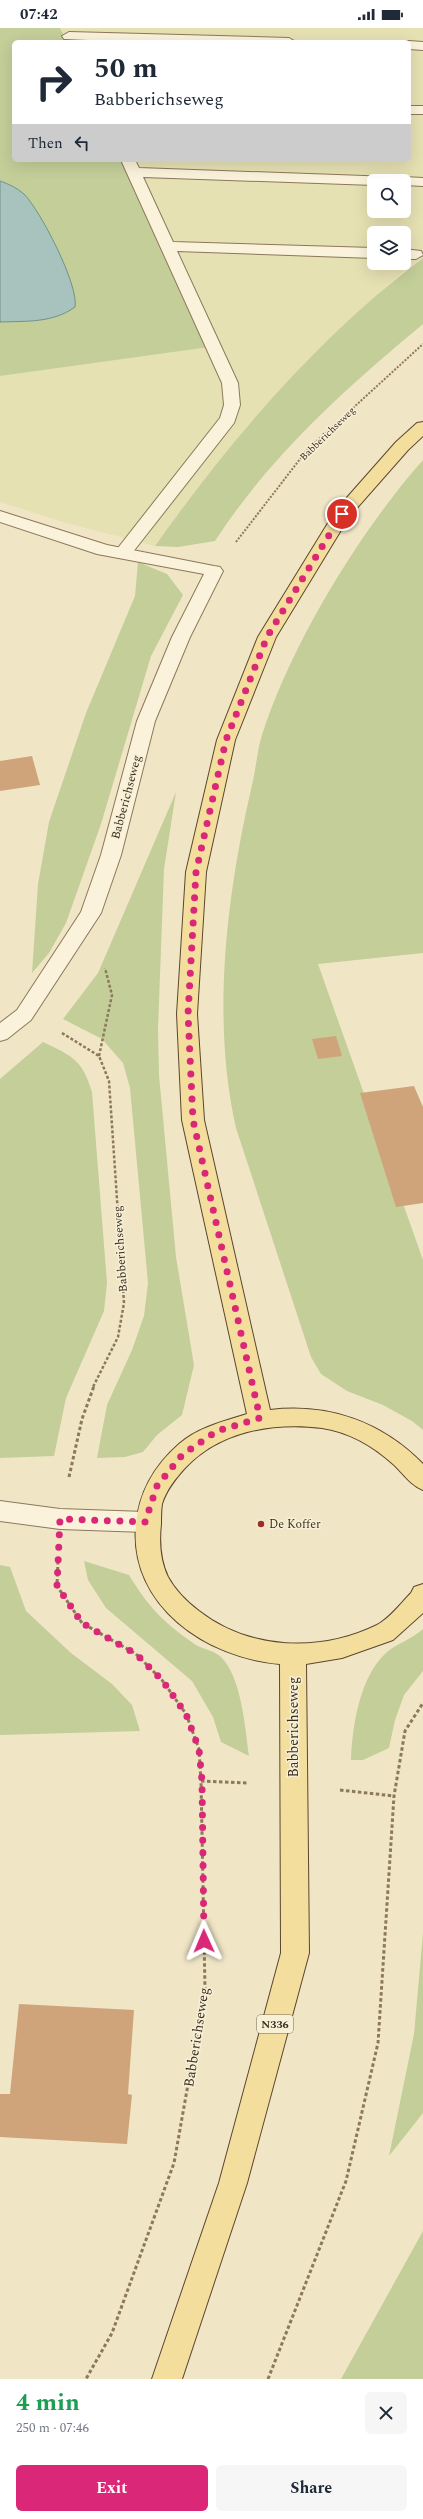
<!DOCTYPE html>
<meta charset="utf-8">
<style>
body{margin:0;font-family:Spectral,serif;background:#f6f6f7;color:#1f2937;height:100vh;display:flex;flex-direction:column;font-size:15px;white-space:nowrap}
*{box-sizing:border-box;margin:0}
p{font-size:13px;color:#747a83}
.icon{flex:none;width:22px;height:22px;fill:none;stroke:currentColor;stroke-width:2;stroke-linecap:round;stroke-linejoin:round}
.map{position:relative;height:2351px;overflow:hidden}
.sheet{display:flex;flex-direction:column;background:#fff;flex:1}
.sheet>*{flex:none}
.hud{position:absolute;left:12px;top:12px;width:399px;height:122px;border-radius:6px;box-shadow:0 4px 16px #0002;background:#fff;color:#1f2937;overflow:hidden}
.fabs{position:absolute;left:367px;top:146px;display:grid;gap:8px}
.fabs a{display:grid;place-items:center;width:44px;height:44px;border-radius:6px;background:#fff;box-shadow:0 4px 16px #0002;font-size:20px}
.pin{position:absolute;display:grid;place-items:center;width:34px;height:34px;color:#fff;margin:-17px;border:2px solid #fff;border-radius:50%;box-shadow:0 1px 4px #0007}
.me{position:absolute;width:44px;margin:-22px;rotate:359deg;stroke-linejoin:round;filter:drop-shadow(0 0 3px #0008)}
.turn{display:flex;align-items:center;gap:14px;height:84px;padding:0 16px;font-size:18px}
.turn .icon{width:52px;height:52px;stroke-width:2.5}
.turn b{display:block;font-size:28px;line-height:34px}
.then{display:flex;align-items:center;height:38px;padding:0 16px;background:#0003;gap:8px;font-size:15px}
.round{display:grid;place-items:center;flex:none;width:42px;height:42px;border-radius:6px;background:#f6f6f7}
.head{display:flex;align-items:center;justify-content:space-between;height:68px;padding:0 16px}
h1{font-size:24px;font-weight:700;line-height:30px;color:#1e9e55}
.action{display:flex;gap:8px;margin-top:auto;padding:8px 16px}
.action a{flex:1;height:46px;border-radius:6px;background:#db2777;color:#fff;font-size:16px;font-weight:700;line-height:46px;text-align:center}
.action a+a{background:#f6f6f7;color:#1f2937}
.status{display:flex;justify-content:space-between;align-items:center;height:28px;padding:0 20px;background:#fff;direction:ltr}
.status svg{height:11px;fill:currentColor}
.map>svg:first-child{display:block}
.farmland{fill:#e6e1b3;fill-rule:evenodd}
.green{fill:#c4ce99}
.water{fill:#a8c3bd;stroke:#6e928c}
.building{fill:#cfa47b}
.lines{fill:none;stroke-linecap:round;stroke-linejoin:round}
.lane-casing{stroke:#8c785b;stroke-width:2}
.street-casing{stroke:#8c785b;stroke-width:2}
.primary-casing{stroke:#5a462f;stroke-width:2}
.path-far2{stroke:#8c785b;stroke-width:2;stroke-dasharray:2 1.5;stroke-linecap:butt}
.path-far1{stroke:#8c785b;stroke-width:2.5;stroke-dasharray:3 2;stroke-linecap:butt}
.path{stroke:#8c785b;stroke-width:3;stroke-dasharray:3.5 2.5;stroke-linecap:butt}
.lane{fill:#faf2da;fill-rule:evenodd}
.street{fill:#faf2da;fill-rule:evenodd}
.primary{fill:#f3de9e;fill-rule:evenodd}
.route{stroke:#db2777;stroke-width:7;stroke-dasharray:0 12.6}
.poi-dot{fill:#9c3029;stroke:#f7efd6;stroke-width:1.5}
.labels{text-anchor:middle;stroke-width:3;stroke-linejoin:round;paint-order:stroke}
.far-street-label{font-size:10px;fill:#3b2f1f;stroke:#f7efd6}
.shield{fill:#f7efd6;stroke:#736956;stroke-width:1}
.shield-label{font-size:11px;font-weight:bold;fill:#3b2f1f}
.street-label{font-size:12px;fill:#3b2f1f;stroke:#f7efd6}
.poi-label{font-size:12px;fill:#3b2f1f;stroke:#f7efd6;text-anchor:start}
.near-street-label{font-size:14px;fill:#3b2f1f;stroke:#f7efd6}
</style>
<div class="status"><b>07:42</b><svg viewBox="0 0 49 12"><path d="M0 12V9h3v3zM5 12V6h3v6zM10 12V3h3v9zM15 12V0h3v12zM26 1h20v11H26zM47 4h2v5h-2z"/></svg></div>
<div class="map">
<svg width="423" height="2351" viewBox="0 0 423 2351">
<rect width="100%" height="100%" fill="#f0e6c6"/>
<path class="farmland" d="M60,0h363v230l-25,18 -87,80 -66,73 -90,117 -89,-23 -66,-21v-126l208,-30 -86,-186h287v-118h-342zM374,153h30v30h-30zM374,205h30v30h-30z"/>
<g class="green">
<path d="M0,0h60l7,14h-53v118h108l87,187 -209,29v-54l32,-1 -20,-135 -12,-5z"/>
<path d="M423,230v66c-77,64 -153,132 -208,217l-37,6 -23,-1c76,-107 163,-209 268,-288z"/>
<path d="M423,432v493l-105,11 105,296v170l-11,-9 -29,-16 -36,-14 -26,-17 -10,-17 -75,-229c-25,-110 -9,-235 16,-343 4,-16 5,-34 10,-50 29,-91 98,-204 161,-275z"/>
<path d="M138,534l29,12 16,21 -32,61 -50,168 -35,99 -17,30 -17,20 6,-89 11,-62 37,-109 49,-117z"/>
<path d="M176,764l-12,77 -6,160 1,46 17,182 18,108 -12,50 -25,20 -14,17 -18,5 -28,1 10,-53 25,-55 12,-34 4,-33 -18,-195 -7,-25 -21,-24 -39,-20 35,-46z"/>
<path d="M43,1014c29,14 39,17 49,50l15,191 -3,28 -38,87 -12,58 -54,2v-379z"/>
<path d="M84,1533l45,14c20,33 36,49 67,70 7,4 19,6 25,12 21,21 24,71 28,99l-28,-14 -8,-25 -21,-36 -86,-73 -18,-28z"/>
<path d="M0,1537l10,2 16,44 45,42 41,31 20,21 8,26 -140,4z"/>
<path d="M423,1601v42l-19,24 -9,25 -6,28 -26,12h-12c1,-33 9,-85 36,-108 11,-9 25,-13 36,-23z"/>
<path d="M423,1905v180l-34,43 25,-122z"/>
<path d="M423,2203v148h-82z"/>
</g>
<path class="water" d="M0,153c9,3 17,7 24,13 16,16 55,91 51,113 -22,16 -48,14 -75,15z"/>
<g class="building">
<path d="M32,728l8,29 -40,6v-30z"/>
<path d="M336,1008l6,20 -24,3 -6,-20z"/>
<path d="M414,1058l9,21v96l-27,4 -36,-114z"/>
<path d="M19,1976l115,6 -6,84 4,1 -5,49 -127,-7v-43h10z"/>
</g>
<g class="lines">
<defs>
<g id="lane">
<path d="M69,4l220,6 7,4h-160l-72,-3 -2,-3z"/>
<path d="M409,13l14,1v8l-14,-1v-7h-5z"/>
<rect x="409" y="78" width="14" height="8"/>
<path d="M121,132h14l4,8 253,9 6,2 6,-2 19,1v8l-19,-1v-4h-30v4l-231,-8 30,65 201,6v10l-197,-7 61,132 2,22 -6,18 -105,134h-12l-3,-4 106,-135 4,-13 -2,-22z"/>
<path d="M404,221l17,2 2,4 -7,4h-12z"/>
</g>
<g id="street">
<path d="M0,483l107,34 107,21 6,1 3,4 -33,66 -35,84 -34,134 -20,58 -70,107 -24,19 -7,2v-18l17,-13 64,-98 20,-57 36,-134 35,-84 32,-63 -107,-20 -97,-32z"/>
<path d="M0,1473l60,8 85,3 9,3 3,7 -3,7 -9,3 -85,-3 -60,-8z"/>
</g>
<path id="primary" d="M423,394v14l-15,14 -59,67 -73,120 -41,103 -29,132 -9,142 7,106 66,290c59,-7 112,12 153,54v26c-13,-5 -20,-17 -30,-26 -20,-18 -44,-32 -71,-36 -49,-6 -102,3 -137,40 -9,10 -19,22 -23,36 -1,6 -1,14 -1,20 -2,18 -1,36 7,53 7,13 19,25 31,34 50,39 121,42 178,14 13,-7 24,-22 34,-32l3,-6 9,-3v29l-30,27 -51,18 -36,6 3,289 -62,230 -65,196h-30l67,-196 62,-230 -1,-289c-73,-6 -151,-58 -144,-139 3,-33 18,-59 43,-81 18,-16 45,-23 68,-30l-65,-294 -5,-106 9,-142 31,-132 41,-103 78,-127 60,-68 21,-19z"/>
</defs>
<use href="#lane" class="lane-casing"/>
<use href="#street" class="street-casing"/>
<use href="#primary" class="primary-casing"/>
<path class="path-far2" d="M236,514l71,-92 116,-106"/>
<g class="path-far1">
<path d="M62,1005l37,23 10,25 15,222 -6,34 -25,50"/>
<path d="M99,1028l13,-61 -7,-27"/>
</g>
<g class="path">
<path d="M69,1449l13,-58 12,-33"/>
<path d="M58,1533l-1,25 25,37 54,31 26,26 24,34 13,35 2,32 4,208 -31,174 -62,170 -26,46"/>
<path d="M201,1753l46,2"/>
<path d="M340,1762l54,6"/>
<path d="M268,2351l78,-198 32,-138 16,-247 11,-65 18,-28"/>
</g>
<use href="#lane" class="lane"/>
<use href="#street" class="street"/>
<use href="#primary" class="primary"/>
</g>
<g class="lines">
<path class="route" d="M204,1913l-2,-160 -3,-32 -13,-35 -24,-34 -26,-26 -54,-31 -25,-37 3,-67 85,3 12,-36 25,-31 35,-24 43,-13 -67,-298 -5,-106 8,-142 30,-132 41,-103 75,-123"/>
</g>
<circle class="poi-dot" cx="261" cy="1496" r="4"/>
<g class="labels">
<g class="far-street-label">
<text transform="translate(327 405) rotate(-44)" y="4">Babberichseweg</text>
</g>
<rect class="shield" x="257" y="1987" width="36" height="18" rx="3"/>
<g class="shield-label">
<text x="275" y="2000">N336</text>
</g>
<g class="street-label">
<text transform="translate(126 769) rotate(-75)" y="4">Babberichseweg</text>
<text transform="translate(120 1221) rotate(-94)" y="4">Babberichseweg</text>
</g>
<g class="poi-label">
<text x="269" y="1500">De Koffer</text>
</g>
<g class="near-street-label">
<text transform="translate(293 1699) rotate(-90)" y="5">Babberichseweg</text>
<text transform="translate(196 2009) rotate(-81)" y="5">Babberichseweg</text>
</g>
</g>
</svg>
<div class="fabs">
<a><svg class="icon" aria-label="search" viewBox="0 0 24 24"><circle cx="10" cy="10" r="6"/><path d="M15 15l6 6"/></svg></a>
<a><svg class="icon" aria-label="layers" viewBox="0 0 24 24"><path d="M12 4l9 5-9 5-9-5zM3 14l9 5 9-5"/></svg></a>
</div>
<div class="pin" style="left:342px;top:486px;background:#d93025"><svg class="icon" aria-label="arrive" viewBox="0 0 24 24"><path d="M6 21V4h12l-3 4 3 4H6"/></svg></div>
<svg class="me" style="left:204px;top:1913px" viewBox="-20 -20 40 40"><path d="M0-17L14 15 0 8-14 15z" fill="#db2777" stroke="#fff" stroke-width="4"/></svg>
<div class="hud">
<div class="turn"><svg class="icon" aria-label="right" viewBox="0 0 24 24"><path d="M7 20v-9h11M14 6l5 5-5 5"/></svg><div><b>50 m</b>Babberichseweg</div></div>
<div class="then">Then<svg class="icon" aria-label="left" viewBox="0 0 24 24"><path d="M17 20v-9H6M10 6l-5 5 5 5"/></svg></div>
</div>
</div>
<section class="sheet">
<div class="head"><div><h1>4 min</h1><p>250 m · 07:46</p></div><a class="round"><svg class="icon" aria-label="close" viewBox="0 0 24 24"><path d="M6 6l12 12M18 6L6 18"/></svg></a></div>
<div class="action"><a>Exit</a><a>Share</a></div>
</section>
